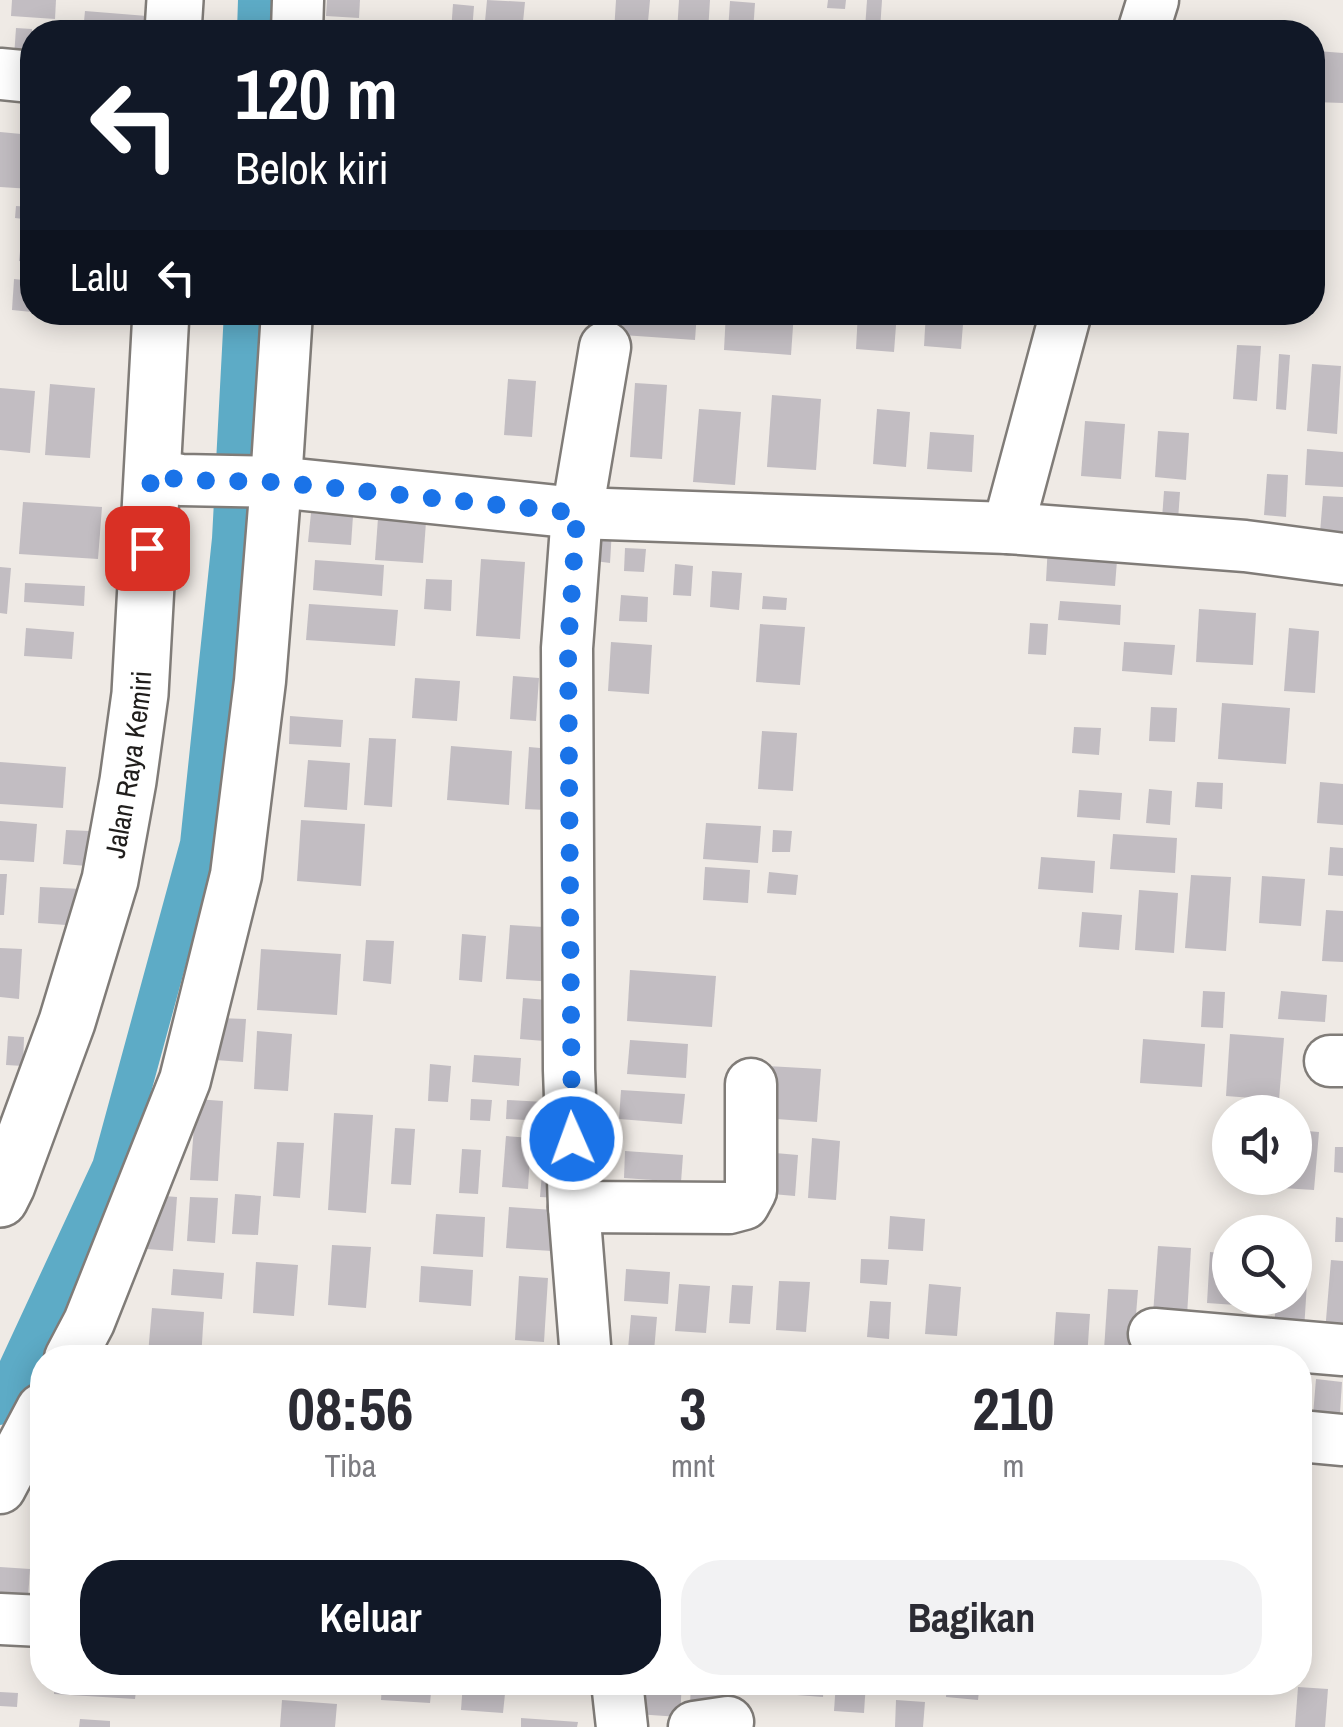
<!DOCTYPE html>
<html lang="id">
<style>
body{margin:0;font-family:"Archivo Narrow",sans-serif;background:#f2f2f3;color:#2b2b33;height:100vh;display:flex;flex-direction:column;font-size:38px;white-space:nowrap}
*{box-sizing:border-box;margin:0}
p{font-size:32px;color:#7c7c81}
.icon{flex:none;width:55px;height:55px;fill:none;stroke:currentColor;stroke-width:2;stroke-linecap:round;stroke-linejoin:round}
.map{position:relative;flex:1;overflow:hidden}
.side{position:absolute;left:30px;top:1345px;width:1282px;height:350px;display:flex;flex-direction:column;background:#fff;border-radius:40px;box-shadow:0 5px 25px #0003}
.side>*{flex:none}
.guide{position:absolute;left:20px;top:20px;width:1305px;height:305px;border-radius:40px;box-shadow:0 5px 25px #0003;background:#111827;color:#fff;overflow:hidden}
.tools{position:absolute;left:1212px;top:1095px;display:grid;gap:20px}
.tools a{display:grid;place-items:center;width:100px;height:100px;border-radius:50%;background:#fff;box-shadow:0 5px 25px #0003;font-size:50px}
.pin{position:absolute;display:grid;place-items:center;width:85px;height:85px;color:#fff;margin:-42px;border-radius:20px;box-shadow:0 5px 15px #0006}
.me{position:absolute;width:110px;margin:-55px;rotate:358deg;stroke-linejoin:round;filter:drop-shadow(0 0 8px #0008)}
.turn{display:flex;align-items:center;gap:35px;height:210px;padding:0 50px;font-size:45px}
.turn .icon{width:130px;height:130px;stroke-width:2.5}
.turn b{display:block;font-size:70px;line-height:85px}
.then{display:flex;align-items:center;height:95px;padding:0 50px;background:#0003;gap:20px;font-size:38px}
.eta{display:flex;justify-content:space-evenly;align-items:center;height:170px;text-align:center}
.eta b{font-size:60px;font-weight:700;line-height:70px}
.action{display:flex;gap:20px;margin-top:auto;padding:20px 50px}
.action a{flex:1;height:115px;border-radius:40px;background:#111827;color:#fff;font-size:40px;font-weight:700;line-height:115px;text-align:center}
.action a+a{background:#f2f2f3;color:#2b2b33}
.map>svg:first-child{display:block}
.lines{fill:none;stroke-linecap:round;stroke-linejoin:round}
.canal{stroke:#5dabc6;stroke-width:38}
.building{fill:#c2bdc2}
.minor-casing{stroke:#807c78;stroke-width:55}
.major-casing{stroke:#807c78;stroke-width:60}
.minor{stroke:#fff;stroke-width:50}
.major{stroke:#fff;stroke-width:55}
.route{stroke:#1a73e8;stroke-width:18;stroke-dasharray:0 32.4}
.labels{text-anchor:middle;stroke-width:8;stroke-linejoin:round;paint-order:stroke}
.street-label{font-size:28px;fill:#201e1c;stroke:#fcf7f2}
</style>
<div class="map">
<svg width="1343" height="1727" viewBox="0 0 1343 1727">
<rect width="100%" height="100%" fill="#efeae5"/>
<g class="lines">
<g class="canal">
<path d="M256,32l1,-32"/>
<path d="M0,1406l111,-239 88,-323 32,-305 12,-227"/>
</g>
</g>
<g class="building">
<path d="M12,0h44l-1,19 -44,-3z"/>
<path d="M327,0h33l-1,18 -33,-2z"/>
<path d="M487,0l38,2 -3,30h-38z"/>
<path d="M616,0h34l-3,32h-33z"/>
<path d="M679,0h31l-2,32h-31z"/>
<path d="M828,0h18l-1,9 -18,-1z"/>
<path d="M867,0h15l-2,30 -15,-1z"/>
<path d="M730,1l25,2 -2,29h-25z"/>
<path d="M453,4l21,2 -2,26h-21z"/>
<path d="M85,11l62,5 -2,16h-62z"/>
<path d="M16,28l16,1v44l-19,-1z"/>
<path d="M1317,51l26,2v50l-30,-1z"/>
<path d="M0,132l32,3v54l-32,-2z"/>
<path d="M16,206l16,1v13l-17,-2z"/>
<path d="M22,232l10,1v29l-13,-1z"/>
<path d="M14,279l18,2v31l-20,-2z"/>
<path d="M609,312h88l-2,28 -87,-6z"/>
<path d="M726,312h68l-3,43 -67,-5z"/>
<path d="M858,312h39l-3,40 -38,-3z"/>
<path d="M926,312h38l-3,37 -37,-3z"/>
<path d="M1237,345l24,1 -4,55 -24,-2z"/>
<path d="M1279,354l11,1 -4,55 -10,-1z"/>
<path d="M1312,364l29,2 -4,68 -30,-3z"/>
<path d="M508,379l28,2 -4,56 -28,-2z"/>
<path d="M635,383l32,2 -5,74 -32,-2z"/>
<path d="M50,384l45,4 -5,70 -45,-3z"/>
<path d="M0,388l35,3 -5,62 -30,-3z"/>
<path d="M772,395l49,4 -5,71 -49,-3z"/>
<path d="M699,409l42,3 -6,73 -42,-3z"/>
<path d="M877,409l33,3 -4,55 -33,-3z"/>
<path d="M1085,421l40,3 -4,55 -40,-3z"/>
<path d="M1158,431l31,2 -3,47 -31,-3z"/>
<path d="M930,432l44,3 -2,37 -45,-3z"/>
<path d="M1307,449l36,3v35l-38,-2z"/>
<path d="M1267,474l21,1 -2,42 -22,-2z"/>
<path d="M1164,491l16,1 -2,28 -16,-1z"/>
<path d="M1323,496l20,1v37l-23,-1z"/>
<path d="M23,502l79,5 -4,52 -79,-5z"/>
<path d="M311,513l42,3 -2,29 -43,-3z"/>
<path d="M378,518l48,4 -3,41 -48,-3z"/>
<path d="M589,528l23,2 -2,33 -23,-3z"/>
<path d="M1048,544l70,4 -3,38 -69,-5z"/>
<path d="M625,548l21,1 -2,23 -20,-1z"/>
<path d="M481,559l44,3 -5,77 -44,-3z"/>
<path d="M315,560l69,5 -2,31 -69,-6z"/>
<path d="M675,564l18,2 -2,30 -18,-1z"/>
<path d="M0,567l11,1 -4,46 -7,-1z"/>
<path d="M712,571l30,2 -3,37 -29,-3z"/>
<path d="M426,579l26,1 -1,31 -27,-2z"/>
<path d="M25,583l60,3 -1,20 -60,-4z"/>
<path d="M621,595l27,2 -1,25 -28,-1z"/>
<path d="M763,596l24,2 -1,12 -24,-1z"/>
<path d="M1060,601l61,4 -1,20 -62,-5z"/>
<path d="M309,604l89,6 -3,36 -89,-6z"/>
<path d="M1199,609l57,4 -3,52 -57,-3z"/>
<path d="M1030,623l18,1 -2,31 -18,-1z"/>
<path d="M760,624l45,3 -5,58 -44,-3z"/>
<path d="M26,628l48,4 -2,27 -48,-3z"/>
<path d="M1289,628l30,3 -4,62 -31,-2z"/>
<path d="M611,642l41,3 -3,49 -41,-3z"/>
<path d="M1124,642l51,3 -3,30 -50,-4z"/>
<path d="M513,676l26,2 -3,43 -26,-2z"/>
<path d="M415,678l45,3 -3,40 -45,-3z"/>
<path d="M1222,703l68,5 -4,56 -68,-5z"/>
<path d="M1151,707l26,1 -2,34 -26,-1z"/>
<path d="M290,716l53,4 -2,27 -52,-3z"/>
<path d="M1074,727l27,1 -2,27 -27,-2z"/>
<path d="M762,731l35,2 -4,58 -35,-2z"/>
<path d="M369,738l27,1 -4,68 -28,-2z"/>
<path d="M451,746l61,5 -3,54 -62,-5z"/>
<path d="M529,747l22,2 -5,61 -21,-1z"/>
<path d="M308,760l42,3 -3,47 -43,-3z"/>
<path d="M0,762l66,5 -3,41 -63,-4z"/>
<path d="M1197,782l26,1 -1,26 -27,-2z"/>
<path d="M1320,782l23,2v41l-26,-2z"/>
<path d="M1149,789l23,2 -2,34 -24,-2z"/>
<path d="M1079,790l43,3 -2,27 -43,-3z"/>
<path d="M301,820l64,4 -4,62 -64,-5z"/>
<path d="M0,821l37,3 -3,38 -34,-2z"/>
<path d="M706,823l55,3 -3,37 -55,-4z"/>
<path d="M66,830l23,1 -2,35 -24,-2z"/>
<path d="M773,830l19,1 -2,21h-18z"/>
<path d="M1113,834l64,4 -2,35 -65,-4z"/>
<path d="M1330,847l13,1v28l-15,-1z"/>
<path d="M1041,857l54,4 -2,32 -55,-4z"/>
<path d="M705,867l45,3 -2,33 -45,-3z"/>
<path d="M769,872l29,3 -2,20 -29,-2z"/>
<path d="M0,874h7l-3,41h-4z"/>
<path d="M1191,875l40,2 -5,74 -41,-3z"/>
<path d="M1262,876l43,3 -4,47 -42,-3z"/>
<path d="M40,887l42,2 -2,37 -42,-3z"/>
<path d="M1139,890l39,3 -4,60 -39,-3z"/>
<path d="M1326,910l17,1v51l-21,-1z"/>
<path d="M1082,912l40,3 -3,35 -40,-3z"/>
<path d="M510,925l50,3 -4,54 -50,-3z"/>
<path d="M462,934l24,2 -4,46 -23,-2z"/>
<path d="M366,940l28,1 -3,43 -28,-3z"/>
<path d="M0,948l22,1 -3,50 -19,-2z"/>
<path d="M261,949l80,5 -4,61 -80,-5z"/>
<path d="M630,970l86,6 -4,51 -85,-6z"/>
<path d="M1203,991l22,1 -2,36 -22,-1z"/>
<path d="M1281,991l46,4 -2,27 -47,-3z"/>
<path d="M523,998l24,2 -3,41 -24,-2z"/>
<path d="M218,1018l28,1 -3,43 -28,-2z"/>
<path d="M257,1031l35,3 -4,57 -34,-2z"/>
<path d="M1230,1034l54,4 -5,62 -53,-4z"/>
<path d="M8,1036l16,1 -1,29 -17,-1z"/>
<path d="M1143,1039l62,5 -3,43 -62,-4z"/>
<path d="M630,1040l58,4 -2,34 -59,-4z"/>
<path d="M474,1055l47,3 -2,28 -47,-4z"/>
<path d="M430,1064l21,2 -3,36 -20,-1z"/>
<path d="M767,1066l54,3 -4,53 -54,-4z"/>
<path d="M621,1090l64,4 -3,30 -63,-5z"/>
<path d="M196,1099l27,2 -5,80 -28,-1z"/>
<path d="M471,1099l21,1 -2,21 -20,-1z"/>
<path d="M507,1100l38,2 -2,19 -37,-2z"/>
<path d="M334,1113l39,2 -7,98 -38,-3z"/>
<path d="M395,1128l20,1 -4,56 -20,-1z"/>
<path d="M1295,1130l24,2 -5,58 -62,-4 1,-8h42z"/>
<path d="M506,1136l25,2 -3,51 -26,-2z"/>
<path d="M540,1136l17,1 -1,20 -17,-1z"/>
<path d="M812,1138l28,3 -4,59 -28,-2z"/>
<path d="M277,1142l27,1 -4,55 -27,-2z"/>
<path d="M1335,1147h8v26l-9,-1z"/>
<path d="M462,1149l19,1 -3,44 -19,-1z"/>
<path d="M625,1151l58,4 -2,27 -57,-4z"/>
<path d="M775,1153l23,2 -3,41 -23,-2z"/>
<path d="M542,1173l19,1 -1,24 -20,-1z"/>
<path d="M235,1194l26,2 -3,39 -26,-1z"/>
<path d="M151,1195l26,2 -4,54 -26,-2z"/>
<path d="M190,1197l28,1 -3,45 -28,-2z"/>
<path d="M509,1207l45,3 -2,41 -46,-3z"/>
<path d="M436,1214l49,3 -2,40 -50,-3z"/>
<path d="M890,1216l35,3 -2,32 -35,-2z"/>
<path d="M1336,1217l7,1v24h-8z"/>
<path d="M332,1245l39,2 -5,61 -38,-3z"/>
<path d="M1158,1246l33,2 -4,68 -34,-2z"/>
<path d="M1210,1252l20,2v44h20v8l-43,-3z"/>
<path d="M861,1259l28,1 -2,25 -27,-2z"/>
<path d="M1331,1260l12,1v72l-18,-1z"/>
<path d="M256,1262l42,3 -4,51 -41,-3z"/>
<path d="M421,1266l52,4 -2,36 -52,-4z"/>
<path d="M173,1269l51,4 -2,26 -51,-4z"/>
<path d="M626,1269l44,3 -2,32 -44,-3z"/>
<path d="M519,1276l29,2 -4,64 -29,-2z"/>
<path d="M779,1281l31,1 -4,50 -30,-2z"/>
<path d="M1295,1282l12,1 -3,47 -30,-1 2,-31h19z"/>
<path d="M679,1284l31,2 -4,47 -31,-2z"/>
<path d="M929,1284l32,3 -4,49 -32,-2z"/>
<path d="M732,1285l21,1 -3,38 -21,-1z"/>
<path d="M1108,1289l30,1 -5,62 -29,-2z"/>
<path d="M870,1301l21,1 -2,37 -22,-2z"/>
<path d="M152,1308l52,4 -3,46 -53,-4z"/>
<path d="M1056,1312l34,2 -3,44h-34z"/>
<path d="M631,1315l26,2 -3,34 -26,-2z"/>
<path d="M1316,1379l26,3 -3,46 -27,-1z"/>
<path d="M37,1474l5,1v36h-7z"/>
<path d="M0,1567l30,2 -3,44 -27,-1z"/>
<path d="M55,1682h82l-2,17 -81,-5z"/>
<path d="M150,1682h38v7l-38,-2z"/>
<path d="M211,1682h44v12l-44,-3z"/>
<path d="M382,1682h50l-2,21 -49,-3z"/>
<path d="M463,1682l43,2 -3,29 -42,-3z"/>
<path d="M559,1682h30l-1,11 -30,-2z"/>
<path d="M638,1682h44l-2,35 -44,-3z"/>
<path d="M691,1682h35l-2,26 -34,-2z"/>
<path d="M798,1682h26l-1,15 -26,-2z"/>
<path d="M836,1682h30l-2,31 -30,-2z"/>
<path d="M947,1682h33l-2,18 -32,-3z"/>
<path d="M1298,1687l30,2 -3,38h-30z"/>
<path d="M0,1692l18,1 -1,14 -17,-1z"/>
<path d="M282,1700l55,4 -2,23h-55z"/>
<path d="M896,1700l29,2 -2,25h-28z"/>
<path d="M521,1718l57,4 -1,5h-56z"/>
<path d="M80,1719l30,2v6h-31z"/>
</g>
<g class="lines">
<defs>
<g id="minor">
<path d="M297,32l1,-32"/>
<path d="M1143,32l10,-32"/>
<path d="M0,74l32,3"/>
<path d="M151,474l30,6 95,2 301,31 431,15 237,18 98,13"/>
<path d="M1008,528l58,-216"/>
<path d="M1330,1061h13"/>
<path d="M574,1207l155,1 15,-4 7,-13v-107"/>
<path d="M1154,1334l189,16"/>
<path d="M70,1358l19,-36 96,-242 51,-205 24,-194 16,-199 11,-170"/>
<path d="M586,1358l-12,-151 -5,-137 -2,-422 10,-135 28,-166"/>
<path d="M1300,1436l43,4"/>
<path d="M0,1488l42,-79"/>
<path d="M0,1619l42,2"/>
<path d="M617,1682l5,45"/>
<path d="M694,1727l34,-5"/>
</g>
<g id="major">
<path d="M173,32l2,-32"/>
<path id="s1" d="M0,1199l7,-14 60,-163 43,-142 18,-99 12,-87 21,-382"/>
</g>
</defs>
<use href="#minor" class="minor-casing"/>
<use href="#major" class="major-casing"/>
<use href="#minor" class="minor"/>
<use href="#major" class="major"/>
</g>
<g class="lines">
<path class="route" d="M147,548l4,-74 30,6 95,2 301,31 -9,135 4,491"/>
</g>
<g class="labels">
<g class="street-label">
<text dy="10" stroke="none"><textPath href="#s1" startOffset="455">Jalan Raya Kemiri</textPath></text>
</g>
</g>
</svg>
<div class="tools">
<a><svg class="icon" aria-label="sound" viewBox="0 0 24 24"><path d="M4 9h4l5-4v14l-5-4H4zM17 9q2 3 0 6"/></svg></a>
<a><svg class="icon" aria-label="search" viewBox="0 0 24 24"><circle cx="10" cy="10" r="6"/><path d="M15 15l6 6"/></svg></a>
</div>
<div class="pin" style="left:147px;top:548px;background:#d93025"><svg class="icon" aria-label="arrive" viewBox="0 0 24 24"><path d="M6 21V4h12l-3 4 3 4H6"/></svg></div>
<svg class="me" style="left:572px;top:1139px" viewBox="-20 -20 40 40"><circle r="17" fill="#1a73e8" stroke="#fff" stroke-width="3"/><path d="M0-11L8 9 0 5-8 9z" fill="#fff"/></svg>
<div class="guide">
<div class="turn"><svg class="icon" aria-label="left" viewBox="0 0 24 24"><path d="M17 20v-9H6M10 6l-5 5 5 5"/></svg><div><b>120 m</b>Belok kiri</div></div>
<div class="then">Lalu<svg class="icon" aria-label="left" viewBox="0 0 24 24"><path d="M17 20v-9H6M10 6l-5 5 5 5"/></svg></div>
</div>
<section class="side">
<div class="eta">
<div><b>08:56</b><p>Tiba</p></div>
<div><b>3</b><p>mnt</p></div>
<div><b>210</b><p>m</p></div>
</div>
<div class="action"><a>Keluar</a><a>Bagikan</a></div>
</section>
</div>
